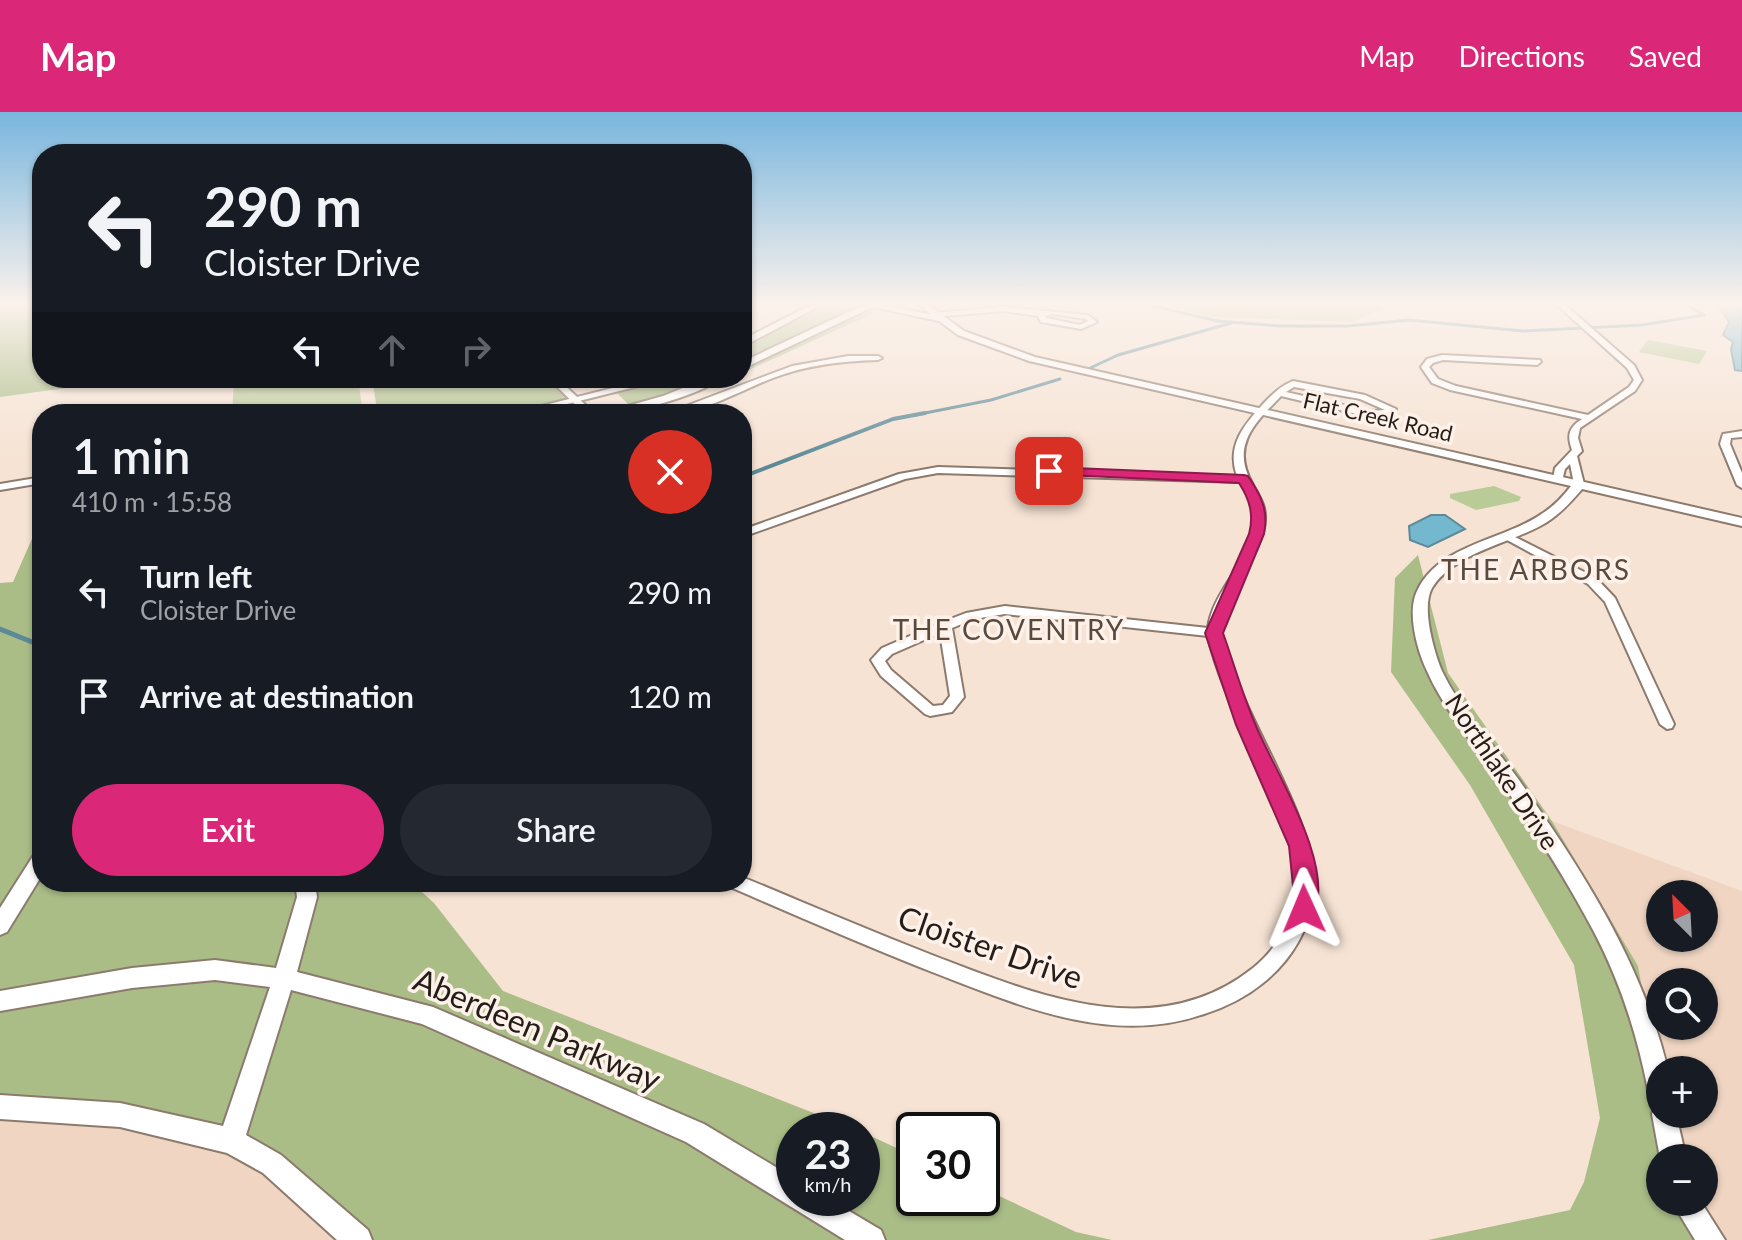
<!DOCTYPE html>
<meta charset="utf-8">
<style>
body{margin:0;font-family:Lato,sans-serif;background:#242831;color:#f1f3f6;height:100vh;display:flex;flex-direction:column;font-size:30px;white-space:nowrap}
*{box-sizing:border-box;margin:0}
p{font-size:26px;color:#9ea1a6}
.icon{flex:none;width:44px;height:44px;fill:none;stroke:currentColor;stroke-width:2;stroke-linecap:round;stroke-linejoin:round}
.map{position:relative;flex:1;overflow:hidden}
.side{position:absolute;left:32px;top:292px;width:720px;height:488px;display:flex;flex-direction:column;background:#171b24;border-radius:32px;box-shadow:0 2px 6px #0004}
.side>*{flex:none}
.guide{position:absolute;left:32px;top:32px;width:720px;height:244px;border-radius:32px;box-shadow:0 2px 6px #0004;background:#171b24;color:#f1f3f6;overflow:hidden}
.needle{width:52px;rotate:336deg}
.controls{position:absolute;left:1646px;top:768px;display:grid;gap:16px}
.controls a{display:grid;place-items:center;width:72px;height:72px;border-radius:50%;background:#171b24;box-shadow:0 2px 6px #0004;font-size:40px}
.speed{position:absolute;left:776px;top:1000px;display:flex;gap:16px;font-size:40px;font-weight:700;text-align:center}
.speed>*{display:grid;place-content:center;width:104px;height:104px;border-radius:50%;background:#171b24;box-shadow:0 2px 6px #0004;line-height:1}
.speed small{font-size:20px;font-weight:400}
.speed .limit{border:4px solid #111;border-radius:12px;background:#fff;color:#111}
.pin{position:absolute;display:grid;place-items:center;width:68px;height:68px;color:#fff;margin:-34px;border-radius:16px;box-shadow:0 4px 12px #0006}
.me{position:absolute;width:88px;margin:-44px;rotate:359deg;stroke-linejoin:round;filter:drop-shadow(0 0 6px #0008)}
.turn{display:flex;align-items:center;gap:28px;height:168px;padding:0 40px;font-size:36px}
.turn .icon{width:104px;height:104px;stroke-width:2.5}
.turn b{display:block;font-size:56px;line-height:68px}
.lanes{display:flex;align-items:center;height:76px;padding:0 40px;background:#0003;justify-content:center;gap:40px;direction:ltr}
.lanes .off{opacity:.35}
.round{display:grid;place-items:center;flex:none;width:84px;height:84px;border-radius:42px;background:#242831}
.overview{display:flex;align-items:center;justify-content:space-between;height:136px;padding:0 40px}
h1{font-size:48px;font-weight:600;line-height:60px}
.button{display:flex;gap:16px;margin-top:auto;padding:16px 40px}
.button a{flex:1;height:92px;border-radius:48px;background:#db2777;color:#fff;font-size:32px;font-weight:600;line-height:92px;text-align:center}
.button a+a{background:#242831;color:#f1f3f6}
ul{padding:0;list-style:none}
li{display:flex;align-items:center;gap:24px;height:104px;padding:0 40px}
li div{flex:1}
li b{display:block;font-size:30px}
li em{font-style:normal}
header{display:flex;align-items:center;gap:48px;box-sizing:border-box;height:112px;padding:0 40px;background:#db2777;color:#fff}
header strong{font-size:38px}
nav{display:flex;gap:44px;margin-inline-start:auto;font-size:28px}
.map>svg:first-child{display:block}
.built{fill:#efd5c2;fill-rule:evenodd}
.green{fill:#b9cb97}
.forest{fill:#aabd87}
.water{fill:#74b8cf;stroke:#5c8a98;stroke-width:2}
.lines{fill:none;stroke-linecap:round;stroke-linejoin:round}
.stream-far2{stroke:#5c8a98;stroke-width:3}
.stream-far1{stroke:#5c8a98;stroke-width:4}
.stream{stroke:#5c8a98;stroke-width:5}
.minor-casing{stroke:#8c7a6d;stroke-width:4}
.tertiary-casing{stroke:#8c7a6d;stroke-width:4}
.minor{fill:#fff;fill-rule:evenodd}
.tertiary{fill:#fff;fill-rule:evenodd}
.route{fill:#db2777;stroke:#8e194d;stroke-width:2}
.labels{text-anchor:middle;stroke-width:7;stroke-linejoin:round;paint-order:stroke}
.far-street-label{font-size:22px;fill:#241d18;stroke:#fdf1e9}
.street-label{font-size:26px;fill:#241d18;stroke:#fdf1e9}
.neighbourhood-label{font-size:28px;letter-spacing:2px;fill:#594a3e;stroke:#fdf1e9}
.near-street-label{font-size:32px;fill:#241d18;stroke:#fdf1e9}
</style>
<header>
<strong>Map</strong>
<nav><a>Map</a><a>Directions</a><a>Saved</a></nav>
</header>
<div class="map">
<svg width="1742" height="1128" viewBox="0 0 1742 1128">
<rect width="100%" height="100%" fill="#f6e3d4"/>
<g class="built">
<path d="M1552,709l190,70v349h-31l-26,-38h19v-44h-31l-9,-44h40v-44h-44zM1660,782h44v44h-44zM1660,870h44v44h-44z"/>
<path d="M0,995l231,34 122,99h-353z"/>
</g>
<g class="green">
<path d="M1152,192h240l-40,18 -137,-5z"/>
<path d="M1648,228l59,11 -8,13 -60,-12z"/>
<path d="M258,266h100l5,36h-131l2,-32z"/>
<path d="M1494,374l27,11 -2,4 -43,9 -26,-12v-4z"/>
</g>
<g class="forest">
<path d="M0,192h42v74h98l-140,19z"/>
<path d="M806,192h68l-2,10 -130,59v-34z"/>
<path d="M372,266h180l26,22 -23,6 5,8h-188l5,-5z"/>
<path d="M647,266h84l-94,35 -27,-27z"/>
<path d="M38,413l4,4v353h369l23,21 69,88 354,139h-63v68h68v-66l52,24v42h68v-10l94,44 36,8h-774l-107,-99 -231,-34v-524l13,-1z"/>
<path d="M1418,443l30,118 104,148 86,145 22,124v112h25l26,38h-283l142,-30 14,-28 16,-64 -26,-153 -104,-180 -79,-113 4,-94z"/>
</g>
<g class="water">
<path d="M1717,192h25v67l-7,-1 -4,-21 2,-7 -10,-7 6,-13z"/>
<path d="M1431,403h14l20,14 -37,18 -18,-7 -1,-14z"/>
</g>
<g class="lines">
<g class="stream-far2">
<path d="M1144,192l74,17 63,5h67l61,-6 114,11 119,-6 62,-10 -19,-11"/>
<path d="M1088,257l30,-14 113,-32"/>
<path d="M915,303l76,-15 69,-21"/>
</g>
<path class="stream-far1" d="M742,365l151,-58 32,-6"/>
<path class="stream" d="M0,517l42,17"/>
<defs>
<g id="minor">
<path d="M1556,192h8l70,61 8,15 -7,11 -55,37 -2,10 4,13 -5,5 7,28 -5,3 -5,-3 -4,-20 -5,5 -3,12h-8l-1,-2 2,-11 17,-18c-5,-14 -4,-22 10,-31l-132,-29 -18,-7 -11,-16 6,-8 15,-4 98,5 1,2 -4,3 -94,-5 -10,3 -4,4 9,12 18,7 132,29 41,-28 5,-7 -7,-12z"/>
<path d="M1003,195l85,8 9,7 -16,7 -40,-7 -3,-6 -35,-5 -70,6 -4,-2 4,-2zM1053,202l33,5 2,2 -8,4 -33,-7 -2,-2z"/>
<path d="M848,244h30l4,2 -4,2c-37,1 -71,5 -105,18 -34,13 -71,36 -108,36l127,-48z"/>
<path d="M548,266h9l38,36h-10z"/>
<path d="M1293,269l72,14 31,14 -6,6 -21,2 -88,-21c-27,28 -51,50 -28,89 6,11 13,21 12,34 -2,42 -51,78 -44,119 2,9 7,19 10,28 22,66 85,156 83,223 -1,36 -23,72 -51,94 -17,14 -37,24 -59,31 -95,33 -188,-10 -277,-44 -66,-26 -132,-55 -197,-83l-3,-5h15v-5c63,26 126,53 190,78 102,39 223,91 321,13 26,-21 45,-54 43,-88 -5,-81 -70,-162 -88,-244l-203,-22 -31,5 -22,9 12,69 -12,15 -22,4 -5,-2 -44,-38 -10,-16 11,-12 58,-25 26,-10 39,-7 203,22c5,-41 52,-74 46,-117 -2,-11 -9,-20 -14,-29l-302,-9 -33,6 -163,58v-7l157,-56 39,-7 299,9c-11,-30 7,-51 26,-72 10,-10 17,-18 30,-23zM1294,275l66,12 25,11 -16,1 -83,-19zM940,521l10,63 -7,9 -10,1 -42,-36 -6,-9 7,-7z"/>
<path d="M1742,319v6l-11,1 -1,6 12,29v15l-5,-3 -17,-41 3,-10z"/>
<path d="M42,365v6l-42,7v-6z"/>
<path d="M1511,423l85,43 19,20 59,126 -2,4 -5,1 -7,-5 -55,-122 -17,-18 -81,-44v-4z"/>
</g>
<g id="tertiary">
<path d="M813,192h10l-81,43v-7z"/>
<path d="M865,192h14l53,11 -14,-11h9l37,27 71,26 707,161v8l-160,-37c-11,13 -21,24 -35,33 -35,22 -92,29 -115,66 -11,19 2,64 10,83 19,40 51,73 77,109 63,90 123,182 149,290h-8v32l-9,-4 -3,-8c-11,-56 -28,-109 -55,-160 -28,-53 -61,-104 -96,-154 -24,-34 -53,-66 -70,-105 -10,-21 -21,-60 -9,-82 22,-44 85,-49 122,-74 13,-8 22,-17 31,-29l-542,-125 -71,-26 -19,-14 -66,-14 -131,62v-7z"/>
<path d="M653,266h18l-144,36h-18z"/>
<path d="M708,266h14c-27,19 -91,36 -123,36l64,-18z"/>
<path d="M42,738v25l-35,57 -7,3v-27l35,-55z"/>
<path d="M295,770h20l2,15 -20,75 136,35 271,117 90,54v20h33l54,32 4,10h-40l-159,-98 -264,-118 -131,-34 -45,145 35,20 87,75 4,10h-35l-74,-67 -36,-20 -107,-26 -120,-8v-24l120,8 103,23 47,-139 -55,-7 -83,8 -132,23v-20l132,-23 83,-8 61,8 21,-71z"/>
<path d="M1660,991v11h16l10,44h-26l-8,-44 3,-9z"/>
<path d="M1672,1090h29l24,38h-30z"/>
</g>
</defs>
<use href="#minor" class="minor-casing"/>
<use href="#tertiary" class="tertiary-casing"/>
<use href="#minor" class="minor"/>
<use href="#tertiary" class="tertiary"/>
</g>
<linearGradient id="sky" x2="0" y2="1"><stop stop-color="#79b6de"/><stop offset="0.55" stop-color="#fbf2ec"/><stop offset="1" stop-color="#fbf2ec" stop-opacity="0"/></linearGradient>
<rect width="1742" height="350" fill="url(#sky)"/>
<path class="route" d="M1049,355l195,8 4,1c13,19 21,35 16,58l-41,99c11,31 20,63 33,93 19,46 81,141 57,190l-9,3 -8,-3 -7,-70 -53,-121 -31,-92 44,-99c5,-19 1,-34 -10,-51l-195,-9v-5z"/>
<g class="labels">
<g class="far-street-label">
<text transform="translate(1378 305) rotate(13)" y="8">Flat Creek Road</text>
</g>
<g class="street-label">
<text transform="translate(1502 660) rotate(56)" y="9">Northlake Drive</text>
</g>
<g class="neighbourhood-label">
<text x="1536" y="468">THE ARBORS</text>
<text x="1009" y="528">THE COVENTRY</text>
</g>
<g class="near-street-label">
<text transform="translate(990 836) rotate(19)" y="11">Cloister Drive</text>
<text transform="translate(537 918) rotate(23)" y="11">Aberdeen Parkway</text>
</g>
</g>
</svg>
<div class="controls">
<a><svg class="needle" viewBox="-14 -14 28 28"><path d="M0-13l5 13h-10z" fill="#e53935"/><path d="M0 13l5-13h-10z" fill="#9ea1a6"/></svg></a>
<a><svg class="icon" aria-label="search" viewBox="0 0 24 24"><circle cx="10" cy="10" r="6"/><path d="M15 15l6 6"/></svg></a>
<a>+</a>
<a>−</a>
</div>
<div class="speed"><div>23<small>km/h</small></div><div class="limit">30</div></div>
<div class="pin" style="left:1049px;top:359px;background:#d93025"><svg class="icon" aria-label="arrive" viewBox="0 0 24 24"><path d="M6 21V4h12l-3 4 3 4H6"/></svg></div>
<svg class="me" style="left:1304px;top:797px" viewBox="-20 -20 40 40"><path d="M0-17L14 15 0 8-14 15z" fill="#db2777" stroke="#fff" stroke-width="4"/></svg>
<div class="guide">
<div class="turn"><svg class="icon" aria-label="left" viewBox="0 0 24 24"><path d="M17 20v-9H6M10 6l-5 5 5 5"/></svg><div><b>290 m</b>Cloister Drive</div></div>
<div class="lanes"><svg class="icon" aria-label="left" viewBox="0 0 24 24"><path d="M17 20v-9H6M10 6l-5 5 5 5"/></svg><svg class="icon off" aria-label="ahead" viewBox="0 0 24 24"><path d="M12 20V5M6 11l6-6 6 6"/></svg><svg class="icon off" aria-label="right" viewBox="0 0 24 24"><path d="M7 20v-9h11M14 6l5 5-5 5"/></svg></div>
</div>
<section class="side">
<div class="overview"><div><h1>1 min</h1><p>410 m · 15:58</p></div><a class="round" style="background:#d93025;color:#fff"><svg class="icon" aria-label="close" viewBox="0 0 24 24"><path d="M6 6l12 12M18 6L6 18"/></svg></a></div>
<ul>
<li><svg class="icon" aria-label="left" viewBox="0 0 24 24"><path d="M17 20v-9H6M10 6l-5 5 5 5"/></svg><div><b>Turn left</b><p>Cloister Drive</p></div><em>290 m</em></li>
<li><svg class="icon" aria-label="arrive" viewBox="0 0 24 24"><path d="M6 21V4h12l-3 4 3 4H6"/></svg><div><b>Arrive at destination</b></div><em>120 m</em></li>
</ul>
<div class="button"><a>Exit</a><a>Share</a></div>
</section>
</div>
